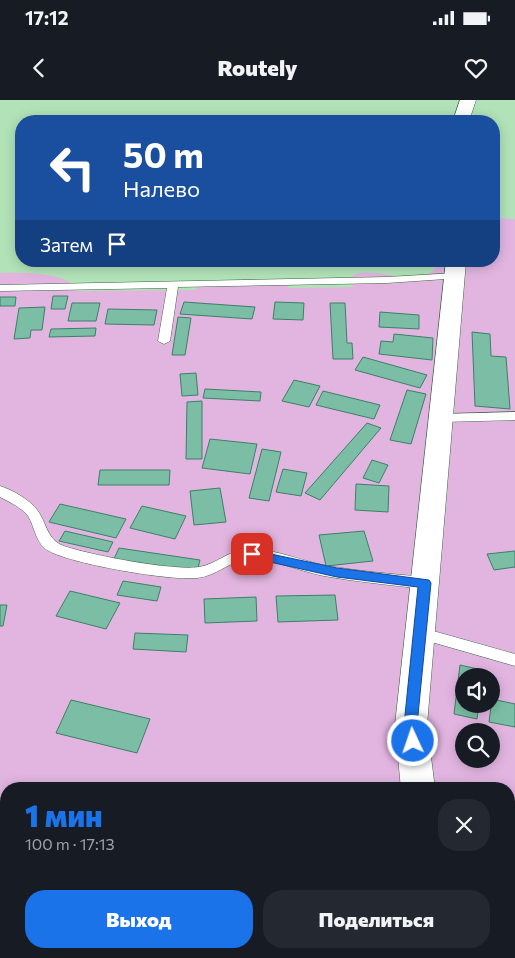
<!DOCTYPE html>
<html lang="ru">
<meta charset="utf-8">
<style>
body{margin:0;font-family:Commissioner,sans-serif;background:#242831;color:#f1f3f6;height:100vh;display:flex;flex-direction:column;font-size:19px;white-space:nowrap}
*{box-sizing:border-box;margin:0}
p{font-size:16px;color:#9ea1a6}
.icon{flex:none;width:28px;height:28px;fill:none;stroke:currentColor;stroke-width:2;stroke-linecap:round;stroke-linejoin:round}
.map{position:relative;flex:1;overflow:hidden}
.side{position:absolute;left:0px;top:682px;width:515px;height:176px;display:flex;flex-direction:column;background:#171b24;border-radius:20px 20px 0 0;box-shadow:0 2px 12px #0003}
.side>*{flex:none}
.banner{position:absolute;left:15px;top:15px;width:485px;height:152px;border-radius:20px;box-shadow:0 2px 12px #0003;background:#1a4fa0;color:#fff;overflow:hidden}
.fabs{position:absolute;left:455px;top:568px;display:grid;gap:10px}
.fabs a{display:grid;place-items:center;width:45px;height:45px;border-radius:50%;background:#171b24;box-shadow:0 2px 12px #0003;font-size:25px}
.pin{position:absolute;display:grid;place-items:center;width:42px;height:42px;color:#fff;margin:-21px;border-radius:10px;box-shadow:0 2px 8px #0006}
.me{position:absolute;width:55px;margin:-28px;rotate:357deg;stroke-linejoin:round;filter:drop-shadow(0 0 4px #0008)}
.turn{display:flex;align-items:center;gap:18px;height:105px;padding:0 25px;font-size:22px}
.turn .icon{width:65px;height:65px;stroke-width:2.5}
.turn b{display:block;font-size:35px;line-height:42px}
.then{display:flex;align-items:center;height:48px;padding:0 25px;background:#0003;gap:10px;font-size:19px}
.round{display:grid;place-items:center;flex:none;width:52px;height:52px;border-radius:20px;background:#242831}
.head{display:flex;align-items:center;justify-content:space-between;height:85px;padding:0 25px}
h1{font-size:30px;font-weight:800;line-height:38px;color:#1a73e8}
.primary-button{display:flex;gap:10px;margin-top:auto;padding:10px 25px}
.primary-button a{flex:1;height:58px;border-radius:20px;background:#1a73e8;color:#fff;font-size:20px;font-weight:800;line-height:58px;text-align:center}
.primary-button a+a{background:#242831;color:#f1f3f6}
.status{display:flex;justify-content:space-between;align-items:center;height:35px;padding:0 25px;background:#171b24;direction:ltr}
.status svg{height:14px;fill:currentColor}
header{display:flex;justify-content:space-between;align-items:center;height:65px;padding:0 25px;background:#171b24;font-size:22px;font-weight:800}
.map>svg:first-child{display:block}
.green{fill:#e2b5e0;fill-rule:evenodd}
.building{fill:#7cbea5;stroke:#3d7f68}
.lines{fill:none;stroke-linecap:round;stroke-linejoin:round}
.lane-casing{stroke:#3c6843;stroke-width:1}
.secondary-casing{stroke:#3c6843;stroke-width:1}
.lane{fill:#fff;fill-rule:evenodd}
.secondary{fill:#fff;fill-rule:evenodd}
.route{fill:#1a73e8;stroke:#114b97}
</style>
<div class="status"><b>17:12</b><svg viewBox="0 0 49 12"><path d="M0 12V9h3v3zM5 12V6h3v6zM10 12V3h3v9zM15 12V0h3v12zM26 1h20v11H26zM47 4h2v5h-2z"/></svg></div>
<header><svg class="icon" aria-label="back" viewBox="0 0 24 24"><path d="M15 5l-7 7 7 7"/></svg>Routely<svg class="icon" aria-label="heart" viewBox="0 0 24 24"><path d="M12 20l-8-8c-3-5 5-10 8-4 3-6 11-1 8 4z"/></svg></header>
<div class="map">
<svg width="515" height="858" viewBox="0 0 515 858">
<rect width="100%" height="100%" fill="#b2e3b8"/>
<path class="green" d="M494,118l21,1v739h-515v-685c19,-1 64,-1 76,14v4l120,-1 1,-4 27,-6 57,-1 8,5 -1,4 66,-1 -5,-5v-3c15,-21 78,18 90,-18h55zM464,576h27v28h-27zM464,631h27v28h-27zM6,689h503v163h-503z"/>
<g class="building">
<path d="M53,196h15l-3,13h-14z"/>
<path d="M0,197h16l-1,9h-15z"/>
<path d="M184,202l71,5 -3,12 -72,-5z"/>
<path d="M275,202l29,1 -1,17 -30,-1z"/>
<path d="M72,203h28l-4,18h-28z"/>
<path d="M330,203h15l2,40h5l1,16h-20z"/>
<path d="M45,207l-3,23h-11l-1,8 -16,1 5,-31z"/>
<path d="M108,209l49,1 -3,15 -49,-1z"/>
<path d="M380,212l39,3v14l-40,-2z"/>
<path d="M178,217l13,1 -6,37h-13z"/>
<path d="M96,228l-1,8 -46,1 2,-8z"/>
<path d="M472,232l18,2 1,22 15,1 4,52 -35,-3z"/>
<path d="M394,234l39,4 -1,22 -53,-6 2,-13 12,1z"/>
<path d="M363,257l64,18 -7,13 -65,-18z"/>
<path d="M196,273l2,22 -16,1 -2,-22z"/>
<path d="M294,280l26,6 -11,21 -27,-6z"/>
<path d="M205,289l56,3 -1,9 -57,-3z"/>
<path d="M407,290l19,4 -15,50 -21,-4z"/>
<path d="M323,291l57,14 -6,14 -58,-14z"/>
<path d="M202,301v58h-16l1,-57z"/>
<path d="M367,323l14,5 -61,72 -15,-7z"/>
<path d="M210,339l47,5 -7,30 -48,-6z"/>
<path d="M262,349l19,3 -12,49 -20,-3z"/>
<path d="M372,360l16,5 -9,18 -16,-5z"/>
<path d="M283,369l24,4 -6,23 -25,-4z"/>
<path d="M100,370h70l-1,15h-71z"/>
<path d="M356,384l33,2 -1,26 -33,-2z"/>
<path d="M220,388l6,34 -32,3 -4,-34z"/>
<path d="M60,404l66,15 -10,19 -67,-16z"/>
<path d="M142,406l44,10 -11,23 -45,-11z"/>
<path d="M65,431l48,11 -5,10 -49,-11z"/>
<path d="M364,431l9,30 -47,5 -7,-31z"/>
<path d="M119,448l81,12 -3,12 -83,-13z"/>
<path d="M515,451v16l-21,3 -7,-16z"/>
<path d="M123,481l38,6 -4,14 -40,-6z"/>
<path d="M70,491l50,12 -14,26 -50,-13z"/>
<path d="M335,495l3,25 -60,2 -2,-26z"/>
<path d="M256,497l1,24 -52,2 -1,-24z"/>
<path d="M0,505h7l-4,21h-3z"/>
<path d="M135,533l53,2 -2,17 -53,-3z"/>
<path d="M460,565l22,5v6h-18v28h15l-2,15 -23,-5z"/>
<path d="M492,599l23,5v23l-26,-5z"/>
<path d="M71,600l79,19 -13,34 -81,-20z"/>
</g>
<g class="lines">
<defs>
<g id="lane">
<path d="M456,173l4,1 1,2 -1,2 -73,5 -209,4 -8,54 -6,3 -6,-3 9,-53 -167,3v-6l387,-8z"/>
<path d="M515,312v8l-73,2 -6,-4 6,-4z"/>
<path d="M0,386c13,4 30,14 38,25 9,13 9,29 26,35 26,9 109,25 135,21 19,-3 31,-19 53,-18 25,1 47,11 71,16 33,6 68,9 102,12l5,2 2,4 -2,4 -5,2c-34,-4 -68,-7 -101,-13 -24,-5 -46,-15 -70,-17 -22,-1 -36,17 -57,19 -27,3 -125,-14 -148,-27 -13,-6 -14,-24 -21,-35 -7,-9 -19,-14 -28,-19z"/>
<path d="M419,527l96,27v12l-101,-29 -3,-4 3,-4z"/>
<path d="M0,826l6,3v21l-6,-3z"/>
<path d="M20,852h28l2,6h-27z"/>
</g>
<g id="secondary">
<path d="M460,0h16l-7,21h-16z"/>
<path d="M446,161h20l-39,464 8,64h-34l-6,-64z"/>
<path d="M509,822l6,2v34h-15l-6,-6h15z"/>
</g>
</defs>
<use href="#lane" class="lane-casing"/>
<use href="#secondary" class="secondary-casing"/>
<use href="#lane" class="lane"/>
<use href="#secondary" class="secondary"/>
</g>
<path class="route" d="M252,450l85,18 92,12 2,3 -14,142 3,16 -3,4 -4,2 -5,-2 -4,-20 14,-138 -81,-10 -85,-19 -6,-4z"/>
</svg>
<div class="fabs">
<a><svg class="icon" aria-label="sound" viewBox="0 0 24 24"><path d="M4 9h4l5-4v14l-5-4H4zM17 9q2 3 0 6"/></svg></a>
<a><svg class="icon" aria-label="search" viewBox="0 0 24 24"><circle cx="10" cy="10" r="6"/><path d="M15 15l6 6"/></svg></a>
</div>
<div class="pin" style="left:252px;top:454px;background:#d93025"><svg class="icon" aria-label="arrive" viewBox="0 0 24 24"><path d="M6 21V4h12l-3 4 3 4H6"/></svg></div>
<svg class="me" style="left:413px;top:641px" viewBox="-20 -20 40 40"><circle r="17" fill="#1a73e8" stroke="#fff" stroke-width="3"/><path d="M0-11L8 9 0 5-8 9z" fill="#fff"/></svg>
<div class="banner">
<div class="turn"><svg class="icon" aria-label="left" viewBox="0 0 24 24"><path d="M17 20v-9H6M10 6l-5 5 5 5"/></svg><div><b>50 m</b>Налево</div></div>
<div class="then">Затем<svg class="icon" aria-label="arrive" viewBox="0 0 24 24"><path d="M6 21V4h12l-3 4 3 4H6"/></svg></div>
</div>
<section class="side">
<div class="head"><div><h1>1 мин</h1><p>100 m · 17:13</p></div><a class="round"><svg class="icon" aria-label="close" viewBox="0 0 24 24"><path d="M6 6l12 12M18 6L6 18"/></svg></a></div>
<div class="primary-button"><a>Выход</a><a>Поделиться</a></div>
</section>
</div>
